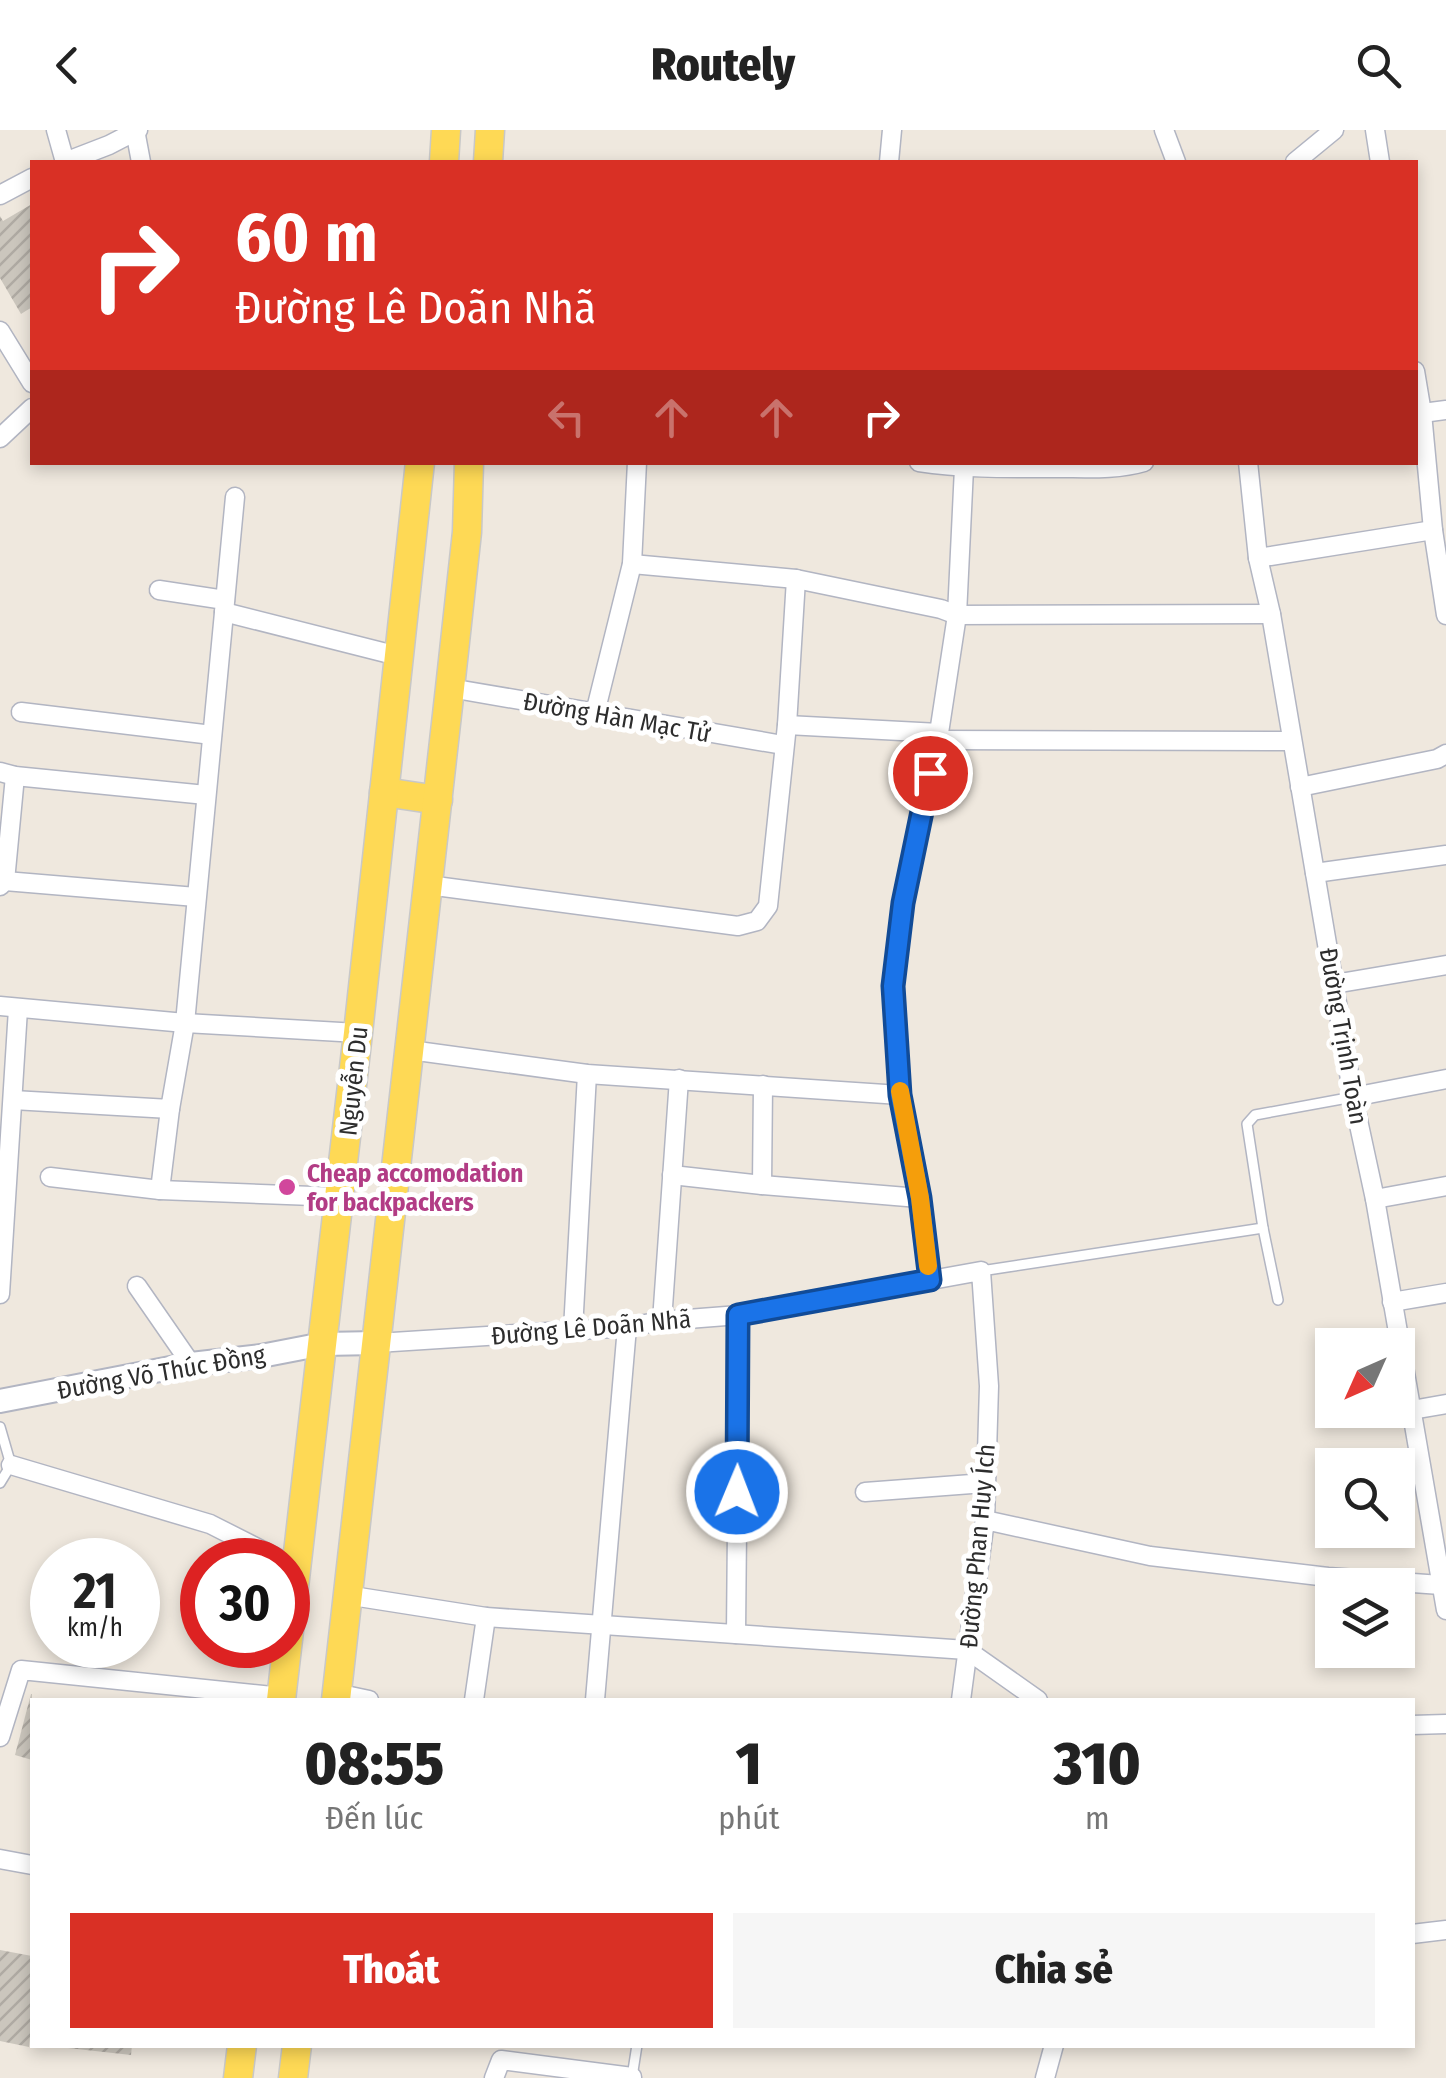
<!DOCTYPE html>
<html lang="vi">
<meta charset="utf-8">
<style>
body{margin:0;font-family:"Fira Sans Condensed",sans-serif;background:#f6f6f6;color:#222;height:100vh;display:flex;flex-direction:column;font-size:38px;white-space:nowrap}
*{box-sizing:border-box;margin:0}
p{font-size:32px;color:#767676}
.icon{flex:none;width:55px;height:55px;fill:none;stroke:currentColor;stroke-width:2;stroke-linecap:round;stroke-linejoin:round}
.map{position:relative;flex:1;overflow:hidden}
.side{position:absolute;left:30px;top:1568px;width:1385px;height:350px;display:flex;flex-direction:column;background:#fff;border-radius:0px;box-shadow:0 5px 15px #0003}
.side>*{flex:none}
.top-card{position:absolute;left:30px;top:30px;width:1388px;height:305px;border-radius:0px;box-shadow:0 5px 15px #0003;background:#d93025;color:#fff;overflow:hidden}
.needle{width:65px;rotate:225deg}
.buttons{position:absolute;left:1315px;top:1198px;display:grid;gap:20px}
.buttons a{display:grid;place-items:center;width:100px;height:100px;border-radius:0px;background:#fff;box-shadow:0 5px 15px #0003;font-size:50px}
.speed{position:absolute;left:30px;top:1408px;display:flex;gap:20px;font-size:50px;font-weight:700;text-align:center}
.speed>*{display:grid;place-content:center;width:130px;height:130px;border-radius:50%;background:#fff;box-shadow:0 5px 15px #0003;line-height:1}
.speed small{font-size:25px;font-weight:400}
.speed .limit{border:15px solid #d22;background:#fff;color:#111}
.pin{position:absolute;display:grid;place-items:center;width:85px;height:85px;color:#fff;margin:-42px;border:5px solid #fff;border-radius:50%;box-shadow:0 2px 10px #0007}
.me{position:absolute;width:110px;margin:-55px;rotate:1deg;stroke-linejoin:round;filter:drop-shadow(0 0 8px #0008)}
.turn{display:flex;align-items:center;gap:35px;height:210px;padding:0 40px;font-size:45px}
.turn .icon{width:130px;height:130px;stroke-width:2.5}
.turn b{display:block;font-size:70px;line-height:85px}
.lanes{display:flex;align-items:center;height:95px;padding:0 40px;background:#0003;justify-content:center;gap:50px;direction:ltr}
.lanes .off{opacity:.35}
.eta{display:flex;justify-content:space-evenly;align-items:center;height:170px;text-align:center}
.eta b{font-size:60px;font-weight:800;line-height:70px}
.action{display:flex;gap:20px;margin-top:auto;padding:20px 40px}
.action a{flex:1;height:115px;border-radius:0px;background:#d93025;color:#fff;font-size:40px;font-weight:800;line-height:115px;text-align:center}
.action a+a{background:#f6f6f6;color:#222}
header{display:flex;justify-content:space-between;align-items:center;height:130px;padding:0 40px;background:#fff;font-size:45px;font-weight:800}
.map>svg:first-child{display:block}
.building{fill:url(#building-hatch)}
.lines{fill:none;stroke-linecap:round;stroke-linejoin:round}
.service-casing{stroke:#b2b5c2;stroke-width:12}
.minor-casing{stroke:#b2b5c2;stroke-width:21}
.tertiary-casing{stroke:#b2b5c2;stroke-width:26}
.primary-casing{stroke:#c8c8c8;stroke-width:31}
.service{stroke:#fff;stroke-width:9}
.minor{stroke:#fff;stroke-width:18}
.tertiary{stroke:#fff;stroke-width:22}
.primary{stroke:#fed955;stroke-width:28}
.route-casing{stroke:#114b97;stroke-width:25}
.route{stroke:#1a73e8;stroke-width:18}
.slow{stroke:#f59e0b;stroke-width:18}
.hotel-dot{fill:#d1479c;stroke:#fff;stroke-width:4}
.labels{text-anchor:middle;stroke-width:10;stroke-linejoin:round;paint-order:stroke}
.street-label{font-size:25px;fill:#2d2d2d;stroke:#fff}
.hotel-label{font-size:25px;font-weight:bold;fill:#b23c85;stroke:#fff;text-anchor:start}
</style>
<header><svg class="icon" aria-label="back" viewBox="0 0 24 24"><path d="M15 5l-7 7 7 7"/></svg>Routely<svg class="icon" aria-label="search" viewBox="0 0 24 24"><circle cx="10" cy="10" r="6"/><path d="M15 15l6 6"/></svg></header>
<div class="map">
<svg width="1446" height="1948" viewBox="0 0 1446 1948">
<defs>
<pattern id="building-hatch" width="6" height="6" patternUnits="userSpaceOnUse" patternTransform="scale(2.5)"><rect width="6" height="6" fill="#cbc6bd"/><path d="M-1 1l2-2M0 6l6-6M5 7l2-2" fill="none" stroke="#afaaa3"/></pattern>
</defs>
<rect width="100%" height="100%" fill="#efe8de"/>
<g class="building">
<path d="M32,74v103l-11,7 -21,-36v-62l3,5z"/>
<path d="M31,1564h1v66l-17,-5z"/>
<path d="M0,1820l32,6v62l-3,29 -29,-6z"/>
<path d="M68,1915h64l-1,10 -63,-7z"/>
</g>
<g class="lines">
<defs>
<g id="service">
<path d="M981,1141l282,-43"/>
<path d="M1278,1170l-15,-72 -16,-104 8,-9 98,-18"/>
<path d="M0,1297l11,38 -11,18"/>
<path d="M632,1947l5,-32"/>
</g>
<g id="minor">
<path d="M56,0l9,32"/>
<path d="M135,0l6,32"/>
<path d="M1164,0l12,32"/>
<path d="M1375,0l5,32"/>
<path d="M65,32l44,-17 29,-15"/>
<path d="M889,32l3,-32"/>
<path d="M1295,32l39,-32"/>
<path d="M0,65l32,-17"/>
<path d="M0,201l32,52"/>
<path d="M1415,241l7,42 11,117 13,85"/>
<path d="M1415,284l31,-4"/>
<path d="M0,308l32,-30"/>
<path d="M919,332c47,7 92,6 140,6 28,0 58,2 85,-6"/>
<path d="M1248,332l10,96 13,56 82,483 22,102 71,411"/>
<path d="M1258,428l175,-28"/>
<path d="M632,434l164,15 145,30 16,6 314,-1"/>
<path d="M159,460l66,10"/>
<path d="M224,482l174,44"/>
<path d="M450,558l333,57"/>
<path d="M21,582l191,23"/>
<path d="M595,583l37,-149 5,-102"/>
<path d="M787,595l152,8"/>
<path d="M936,610l355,1"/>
<path d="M0,642l15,4 191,19"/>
<path d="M1300,657l137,-28 9,-5"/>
<path d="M1315,743l131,-18"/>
<path d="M5,751l191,16"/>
<path d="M428,755l310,41 19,-5 11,-15 19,-181 9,-146"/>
<path d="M0,756l5,-5 10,-105"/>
<path d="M1334,854l112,-19"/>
<path d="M0,876l185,17 173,10"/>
<path d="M410,920l177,24 313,21"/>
<path d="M1353,967l93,-18"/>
<path d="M13,970l157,9 15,-86 50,-526"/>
<path d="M672,1045l90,10 157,13"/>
<path d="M50,1047l110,13 179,7"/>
<path d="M762,1055l1,-100"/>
<path d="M160,1060l10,-81"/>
<path d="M1375,1069l71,-13"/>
<path d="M930,1150l-11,-82 -19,-103 -7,-108 10,-84 36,-170 18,-118 7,-147"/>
<path d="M137,1156l54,78"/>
<path d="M0,1164l18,-285"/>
<path d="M1392,1172l54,-9"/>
<path d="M662,1191l17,-242"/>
<path d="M573,1200l14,-256"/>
<path d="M377,1213l250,-16 35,-6 77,-6 242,-44 8,115 -4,134 -24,180"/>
<path d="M1412,1280l34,-6"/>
<path d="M11,1335l199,59 71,36"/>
<path d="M865,1362l120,-9"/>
<path d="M985,1390l165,36 178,21 113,8"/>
<path d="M346,1465l140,22 481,33 71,50"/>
<path d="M736,1504l3,-319"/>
<path d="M336,1563l33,7"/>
<path d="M474,1570l12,-83"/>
<path d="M595,1570l32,-373"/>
<path d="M1412,1595l34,-1"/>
<path d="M0,1607l21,-67 261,27"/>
<path d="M0,1729l32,6"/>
<path d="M1412,1804l34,-4"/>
<path d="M494,1948l7,-18 131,17"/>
<path d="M1045,1948l9,-33"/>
</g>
<path id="tertiary" d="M0,1271l191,-37 70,-8 62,-12 54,-1"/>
<g id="primary">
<path d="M444,32l2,-32"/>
<path d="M488,32l2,-32"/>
<path d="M384,662l54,8"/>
<path d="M281,1570l77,-667 62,-571"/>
<path d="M336,1570l114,-1012 17,-156 2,-70"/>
<path d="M238,1948l4,-33"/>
<path d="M293,1948l4,-33"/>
</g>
</defs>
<use href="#service" class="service-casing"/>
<use href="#minor" class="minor-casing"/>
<use href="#tertiary" class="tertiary-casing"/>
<use href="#primary" class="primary-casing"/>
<use href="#service" class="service"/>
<use href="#minor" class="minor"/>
<use href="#tertiary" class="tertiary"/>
<use href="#primary" class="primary"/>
</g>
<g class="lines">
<defs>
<path id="route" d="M737,1362l1,-177 192,-35 -10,-82 -20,-103 -7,-109 10,-83 27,-130"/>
</defs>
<use href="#route" class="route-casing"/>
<use href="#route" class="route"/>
<path class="slow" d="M900,961l20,107 8,68"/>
</g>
<circle class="hotel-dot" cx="287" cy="1057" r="10"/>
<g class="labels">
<g class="street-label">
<text transform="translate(617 587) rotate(10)" y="9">Đường Hàn Mạc Tử</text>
<text transform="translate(1344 906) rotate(80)" y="9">Đường Trịnh Toàn</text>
<text transform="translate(353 951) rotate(-84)" y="9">Nguyễn Du</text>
<text transform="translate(591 1197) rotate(-5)" y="9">Đường Lê Doãn Nhã</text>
<text transform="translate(161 1242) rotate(-10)" y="9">Đường Võ Thúc Đồng</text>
<text transform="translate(977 1416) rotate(-85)" y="9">Đường Phan Huy Ích</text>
</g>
<g class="hotel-label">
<text x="307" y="1052">Cheap accomodation<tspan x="307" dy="29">for backpackers</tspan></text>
</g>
</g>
</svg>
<div class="buttons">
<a><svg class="needle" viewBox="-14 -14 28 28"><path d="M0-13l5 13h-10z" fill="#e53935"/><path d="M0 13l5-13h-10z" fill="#767676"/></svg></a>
<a><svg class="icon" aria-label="search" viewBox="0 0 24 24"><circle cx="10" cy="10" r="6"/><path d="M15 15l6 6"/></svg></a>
<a><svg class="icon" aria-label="layers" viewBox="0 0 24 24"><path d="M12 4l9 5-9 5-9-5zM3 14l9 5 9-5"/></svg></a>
</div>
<div class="speed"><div>21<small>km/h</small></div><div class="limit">30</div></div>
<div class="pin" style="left:930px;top:643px;background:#d93025"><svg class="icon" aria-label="arrive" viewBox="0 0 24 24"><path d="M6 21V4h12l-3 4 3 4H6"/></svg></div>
<svg class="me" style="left:737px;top:1362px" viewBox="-20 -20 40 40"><circle r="17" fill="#1a73e8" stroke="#fff" stroke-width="3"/><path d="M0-11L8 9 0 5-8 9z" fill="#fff"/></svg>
<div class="top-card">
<div class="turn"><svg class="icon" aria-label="right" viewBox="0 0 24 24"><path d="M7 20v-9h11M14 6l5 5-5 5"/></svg><div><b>60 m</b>Đường Lê Doãn Nhã</div></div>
<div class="lanes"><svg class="icon off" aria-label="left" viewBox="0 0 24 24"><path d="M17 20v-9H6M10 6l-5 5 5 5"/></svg><svg class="icon off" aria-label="ahead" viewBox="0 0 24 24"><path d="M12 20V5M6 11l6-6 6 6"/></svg><svg class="icon off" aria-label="ahead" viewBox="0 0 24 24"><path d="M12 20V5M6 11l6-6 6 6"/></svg><svg class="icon" aria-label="right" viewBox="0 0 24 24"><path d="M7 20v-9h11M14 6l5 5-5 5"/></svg></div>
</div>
<section class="side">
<div class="eta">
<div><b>08:55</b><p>Đến lúc</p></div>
<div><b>1</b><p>phút</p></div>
<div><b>310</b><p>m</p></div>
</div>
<div class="action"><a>Thoát</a><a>Chia sẻ</a></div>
</section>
</div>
